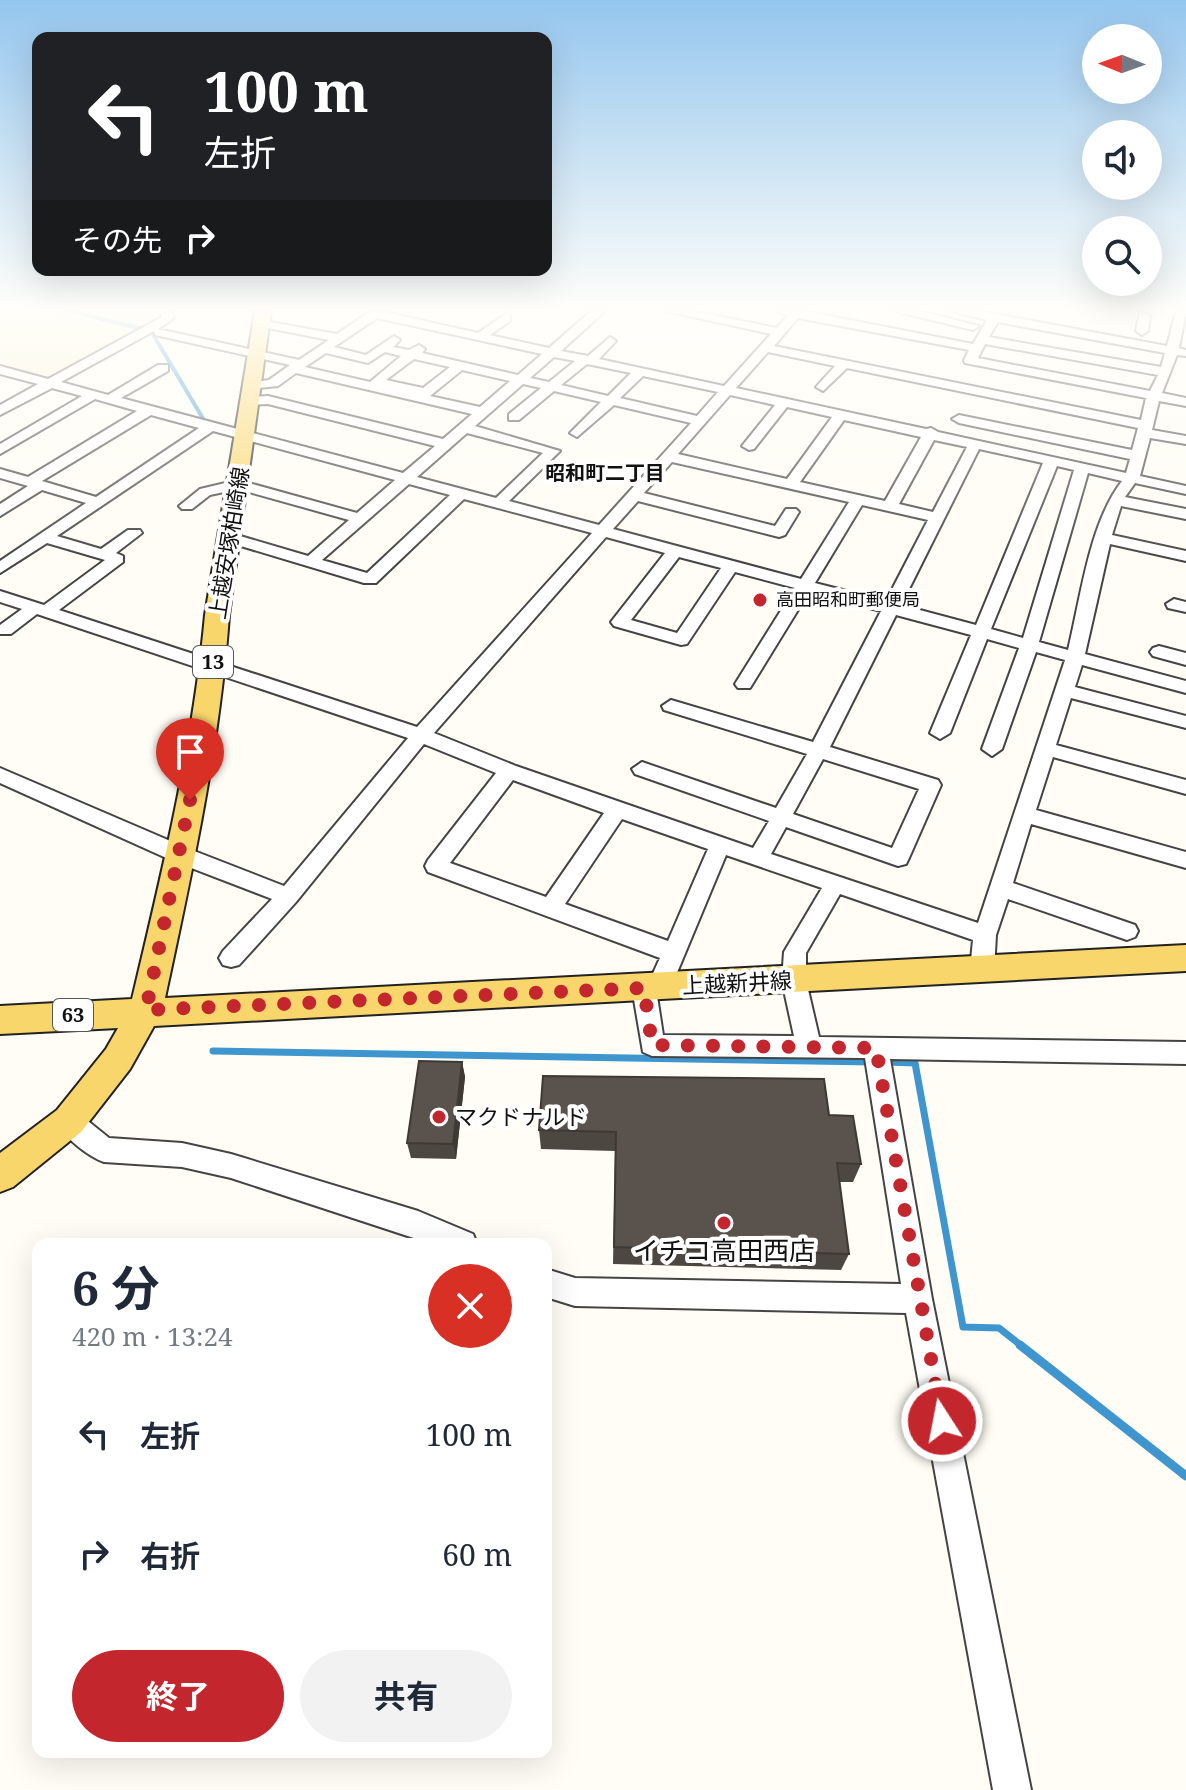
<!DOCTYPE html>
<html lang="ja">
<meta charset="utf-8">
<style>
body{margin:0;font-family:"Noto Serif","Noto Sans JP",serif;background:#f2f2f3;color:#1f2937;height:100vh;display:flex;flex-direction:column;font-size:30px;white-space:nowrap}
*{box-sizing:border-box;margin:0}
p{font-size:26px;color:#747a83}
.icon{flex:none;width:44px;height:44px;fill:none;stroke:currentColor;stroke-width:2;stroke-linecap:round;stroke-linejoin:round}
.map{position:relative;flex:1;overflow:hidden}
.sheet{position:absolute;left:32px;top:1238px;width:520px;height:520px;display:flex;flex-direction:column;background:#fff;border-radius:16px;box-shadow:0 8px 32px #0002}
.sheet>*{flex:none}
.hud{position:absolute;left:32px;top:32px;width:520px;height:244px;border-radius:16px;box-shadow:0 8px 32px #0002;background:#202124;color:#fff;overflow:hidden}
.needle{width:52px;rotate:271deg}
.buttons{position:absolute;left:1082px;top:24px;display:grid;gap:16px}
.buttons a{display:grid;place-items:center;width:80px;height:80px;border-radius:50%;background:#fff;box-shadow:0 8px 32px #0002;font-size:40px}
.pin{position:absolute;display:grid;place-items:center;width:68px;height:68px;color:#fff;margin:-82px -34px;border-radius:50% 50% 50% 0;rotate:-45deg;box-shadow:0 0 8px #0007}
.pin .icon{rotate:45deg}
.me{position:absolute;width:88px;margin:-44px;rotate:349deg;stroke-linejoin:round;filter:drop-shadow(0 0 6px #0008)}
.turn{display:flex;align-items:center;gap:28px;height:168px;padding:0 40px;font-size:36px}
.turn .icon{width:104px;height:104px;stroke-width:2.5}
.turn b{display:block;font-size:56px;line-height:68px}
.then{display:flex;align-items:center;height:76px;padding:0 40px;background:#0003;gap:16px;font-size:30px}
.round{display:grid;place-items:center;flex:none;width:84px;height:84px;border-radius:42px;background:#f2f2f3}
.summary{display:flex;align-items:center;justify-content:space-between;height:136px;padding:0 40px}
h1{font-size:48px;font-weight:700;line-height:60px}
.action{display:flex;gap:16px;margin-top:auto;padding:16px 40px}
.action a{flex:1;height:92px;border-radius:48px;background:#c4262e;color:#fff;font-size:32px;font-weight:700;line-height:92px;text-align:center}
.action a+a{background:#f2f2f3;color:#1f2937}
ul{padding:0;list-style:none}
li{display:flex;align-items:center;gap:24px;height:120px;padding:0 40px}
li div{flex:1}
li b{display:block;font-size:30px}
li em{font-style:normal}
.map>svg:first-child{display:block}
.farmland{fill:#f6f3d4}
.lines{fill:none;stroke-linecap:round;stroke-linejoin:round}
.stream-far2{stroke:#3f96cf;stroke-width:4}
.stream-far1{stroke:#3f96cf;stroke-width:7}
.stream{stroke:#3f96cf;stroke-width:9}
.minor-casing{stroke:#444;stroke-width:4}
.major-casing{stroke:#222;stroke-width:4}
.minor{fill:#fff;fill-rule:evenodd}
.major{fill:#f9d66b;fill-rule:evenodd}
.wall{fill:#4d4742}
.shaded-wall{fill:#3f3936}
.building{fill:#5a524d;stroke:#3f3936;stroke-width:2}
.route{stroke:#c4262e;stroke-width:14;stroke-dasharray:0 25.2}
.poi-dot{fill:#c4262e;stroke:#fff;stroke-width:3}
.labels{text-anchor:middle;stroke-width:8;stroke-linejoin:round;paint-order:stroke}
.far-poi-label{font-size:18px;fill:#111;stroke:#fff;text-anchor:start}
.far-neighbourhood-label{font-size:20px;font-weight:bold;fill:#111;stroke:#fff}
.shield{fill:#fff;stroke:#585858;stroke-width:2}
.shield-label{font-size:20px;font-weight:bold;fill:#111}
.street-label{font-size:22px;fill:#111;stroke:#fff}
.poi-label{font-size:22px;fill:#111;stroke:#fff;text-anchor:start}
.near-poi-label{font-size:26px;fill:#111;stroke:#fff}
</style>
<div class="map">
<svg width="1186" height="1790" viewBox="0 0 1186 1790">
<rect width="100%" height="100%" fill="#fffdf5"/>
<path class="farmland" d="M0,311h156l4,6 -110,62 -50,-13z"/>
<g class="lines">
<path class="stream-far2" d="M70,311l81,20 54,91"/>
<g class="stream-far1">
<path d="M213,1051l661,11"/>
<path d="M885,1062l30,1 48,264 36,1 24,19"/>
</g>
<path class="stream" d="M1020,1345l166,131"/>
<defs>
<g id="minor">
<path d="M160,311h12l2,7 -16,11 141,31 30,-20 -71,-14v-6l79,14 34,-23h9l98,22 28,-19 4,1v6l-20,14 59,13 42,-37h14l-44,40 27,5 22,-19 6,4 -17,18 125,27 47,-52 -105,-23h27l84,17 10,-12 -8,-5h25l169,33 14,-24 -36,-9h28l188,35 9,-35h10l-7,37 7,2v6l-9,-1 -15,38 24,5v8l-27,-5 -7,29 34,6v8l-36,-6 -10,38 46,10v8l-51,-11 -10,14 61,12v10l-65,-13 -9,29 74,16v10l-76,-17 -25,110 101,27v12l-104,-28 -7,22 111,29v12l-115,-30 -15,47 130,35v14l-133,-37 -17,53 150,42v16l-155,-44 -18,59 122,42 3,6 -3,6 -8,3 -119,-41 -12,36 -2,35 -4,7 -8,2 -8,-2 -4,-7 3,-30 -133,-46 -34,59v28l13,56 367,5v22l-296,-5 42,240 99,491h-38l-87,-477 -331,-7 -29,-9v-28l29,9 326,6 -36,-226 -213,-2 -9,-4 -11,-64 4,-7 8,-3 6,2 10,-22 -232,-86 -3,-6 3,-6 68,-87 -72,-29 -128,158 -57,63 -8,2 -8,-2 -4,-7 4,-7 49,-52 -99,-38 -173,-78v-15l189,81 95,37 124,-148 -371,-124 -26,20h-11v-9l22,-16 -22,-7v-11l44,14 61,-45 -58,-17 -47,30v-12l86,-58 -44,-13 -42,26v-12l28,-18 -28,-8v-9l28,8 109,-66 -42,-12 -95,55v-10l82,-48 -30,-8 -52,27v-10l38,-21 -38,-10v-8l48,13 114,-62zM377,318l165,36 -24,21 -96,-22 3,-4 -6,-4 -10,5 -16,-3 7,-7 -6,-4 -28,19 -32,-8zM798,318l171,32 -5,10 1,3 181,35 -5,22 -367,-74zM998,322l167,31 -4,14 -172,-30zM154,331l1,4 135,30 -21,15 -21,3v6l30,-3 18,-13 176,41 -29,25 -175,-43 -18,1 -7,4 7,4 18,-1 167,42 -32,27 -282,-75 47,-27v-6h-10l-50,30 -47,-13zM985,344l173,31 -8,16 -172,-33zM385,352l16,4 -31,26 -65,-15 21,-14 42,10zM768,352l67,14 -19,21 7,4 24,-23 291,60 -6,22 -173,-35 -7,4 7,4 171,36 -4,14 -188,-41 -7,-4 -5,1 -190,-41zM554,357l21,4 -26,21 -19,-4zM414,359l36,8 -27,21 -37,-8zM587,364l44,9 -23,23 -47,-11zM462,370l48,11 -30,26 -50,-11zM643,376l75,16 -21,24 -77,-18zM523,384l18,4 -32,26v6h10l35,-29 47,11 -31,31 7,4 37,-32 77,18 -92,102 -90,-24 51,-50 -85,-25zM730,395l45,10 -33,41 7,4 5,-1 33,-42 45,10 -45,62 -109,-25zM151,415l48,13 -103,69 -54,-16zM844,420l77,17 -36,64 -85,-19zM213,431l182,49 -38,33 -119,-33 -38,9 -21,17 3,3h10l18,-14 28,-6 111,31 -41,36 -78,-23 -8,5 2,3 140,42h12l88,-84 128,34 -175,194 -358,-117 64,-48v-6l-7,-3 26,-20 -2,-3h-12l-27,19 -44,-13zM467,433l76,20 -47,45 -79,-21zM934,440l33,7 -34,65 -34,-8zM979,449l64,14 -67,162 -75,-20zM672,462l177,40 -48,77 -188,-50 25,-28 141,36 6,-2 14,-23 -3,-3h-10l-11,17 -131,-33zM1057,466l17,4 -51,168 -32,-9zM1088,473l34,8c-33,43 -41,116 -54,169l-29,-8zM409,484l41,11 -83,78 -45,-13zM862,505l66,15 -42,81 -71,-18zM606,537l59,16 -54,69 3,4 67,19 6,-1 48,-72 60,16 -60,96 3,4h12l59,-96 72,19 -68,131 -142,-42 -9,6 2,4 143,44 -31,54 -134,-46 -10,7 3,5 134,47 -16,27 -237,-82 -82,-33zM679,557l42,11 -44,65 -46,-13zM896,615l75,20 -41,98 10,6 10,-6 37,-94 32,9 -37,101 10,7 10,-7 34,-97 29,8 -87,263 -207,-69 15,-27 112,39 8,-2 3,-6 32,-73 -3,-5 -108,-33zM823,759l96,30 -27,59 -99,-34zM513,780l91,33 -58,84 -96,-34zM622,819l86,30 -40,92 -103,-37zM726,855l96,33 -38,64 -2,29 12,55 -131,-1 -6,-39 10,-2 4,-7z"/>
<path d="M894,311h26l59,15 -6,4z"/>
<path d="M1140,312l10,3 -2,16 -6,4 -6,-4z"/>
<path d="M1174,599l12,3v10l-18,-4 -2,-4z"/>
<path d="M1159,646l27,7v12l-33,-9 -3,-4 3,-4z"/>
<path d="M69,1109l9,4 31,25 73,5 49,11 187,57 55,23 4,10h-45l-201,-66 -49,-11 -78,-5c-17,-6 -40,-25 -48,-41l4,-8z"/>
</g>
<path id="major" d="M255,311h16l-42,304c-9,129 -37,257 -64,383l1021,-53v26l-1032,55 -24,43 -49,63 -68,55 -13,5v-39l57,-43 49,-61 12,-21 -118,6v-28l132,-7c30,-126 61,-254 73,-384z"/>
</defs>
<use href="#minor" class="minor-casing"/>
<use href="#major" class="major-casing"/>
<use href="#minor" class="minor"/>
<use href="#major" class="major"/>
</g>
<g class="wall">
<path d="M462,1062l3,15 -9,82 -45,-1 -4,-15z"/>
<path d="M829,1115l32,49 -8,18h-14l10,72 -8,16 -228,-6 2,-113 -74,-2 -2,-19z"/>
</g>
<path class="shaded-wall" d="M462,1062l3,15 -9,82 -3,-15z"/>
<g class="building">
<path d="M419,1061l43,1 -9,82 -46,-1z"/>
<path d="M543,1076l281,3 5,36 24,1 8,48 -24,-1 12,91 -235,-7 2,-115 -77,-2z"/>
</g>
<linearGradient id="sky" x2="0" y2="1"><stop stop-color="#95c6ee"/><stop offset="0.55" stop-color="#fffefa"/><stop offset="1" stop-color="#fffefa" stop-opacity="0"/></linearGradient>
<rect width="1186" height="562" fill="url(#sky)"/>
<g class="lines">
<path class="route" d="M190,800l-44,210 498,-22 8,57 224,3 66,373"/>
</g>
<g class="poi-dot">
<circle cx="760" cy="600" r="8"/>
<circle cx="439" cy="1117" r="8"/>
<circle cx="724" cy="1223" r="8"/>
</g>
<g class="labels">
<g class="far-poi-label">
<text x="776" y="606">高田昭和町郵便局</text>
</g>
<g class="far-neighbourhood-label">
<text x="605" y="480">昭和町二丁目</text>
</g>
<g class="shield">
<rect x="193" y="646" width="40" height="32" rx="6"/>
<rect x="53" y="999" width="40" height="32" rx="6"/>
</g>
<g class="shield-label">
<text x="213" y="669">13</text>
<text x="73" y="1022">63</text>
</g>
<g class="street-label">
<text transform="translate(229 543) rotate(-81)" y="8">上越安塚柏崎線</text>
<text transform="translate(737 983) rotate(-3)" y="8">上越新井線</text>
</g>
<g class="poi-label">
<text x="455" y="1125">マクドナルド</text>
</g>
<g class="near-poi-label">
<text x="724" y="1260">イチコ高田西店</text>
</g>
</g>
</svg>
<div class="buttons">
<a><svg class="needle" viewBox="-14 -14 28 28"><path d="M0-13l5 13h-10z" fill="#e53935"/><path d="M0 13l5-13h-10z" fill="#747a83"/></svg></a>
<a><svg class="icon" aria-label="sound" viewBox="0 0 24 24"><path d="M4 9h4l5-4v14l-5-4H4zM17 9q2 3 0 6"/></svg></a>
<a><svg class="icon" aria-label="search" viewBox="0 0 24 24"><circle cx="10" cy="10" r="6"/><path d="M15 15l6 6"/></svg></a>
</div>
<div class="pin" style="left:190px;top:800px;background:#d93025"><svg class="icon" aria-label="arrive" viewBox="0 0 24 24"><path d="M6 21V4h12l-3 4 3 4H6"/></svg></div>
<svg class="me" style="left:942px;top:1421px" viewBox="-20 -20 40 40"><circle r="17" fill="#c4262e" stroke="#fff" stroke-width="3"/><path d="M0-11L8 9 0 5-8 9z" fill="#fff"/></svg>
<div class="hud">
<div class="turn"><svg class="icon" aria-label="left" viewBox="0 0 24 24"><path d="M17 20v-9H6M10 6l-5 5 5 5"/></svg><div><b>100 m</b>左折</div></div>
<div class="then">その先<svg class="icon" aria-label="right" viewBox="0 0 24 24"><path d="M7 20v-9h11M14 6l5 5-5 5"/></svg></div>
</div>
<section class="sheet">
<div class="summary"><div><h1>6 分</h1><p>420 m · 13:24</p></div><a class="round" style="background:#d93025;color:#fff"><svg class="icon" aria-label="close" viewBox="0 0 24 24"><path d="M6 6l12 12M18 6L6 18"/></svg></a></div>
<ul>
<li><svg class="icon" aria-label="left" viewBox="0 0 24 24"><path d="M17 20v-9H6M10 6l-5 5 5 5"/></svg><div><b>左折</b></div><em>100 m</em></li>
<li><svg class="icon" aria-label="right" viewBox="0 0 24 24"><path d="M7 20v-9h11M14 6l5 5-5 5"/></svg><div><b>右折</b></div><em>60 m</em></li>
</ul>
<div class="action"><a>終了</a><a>共有</a></div>
</section>
</div>
